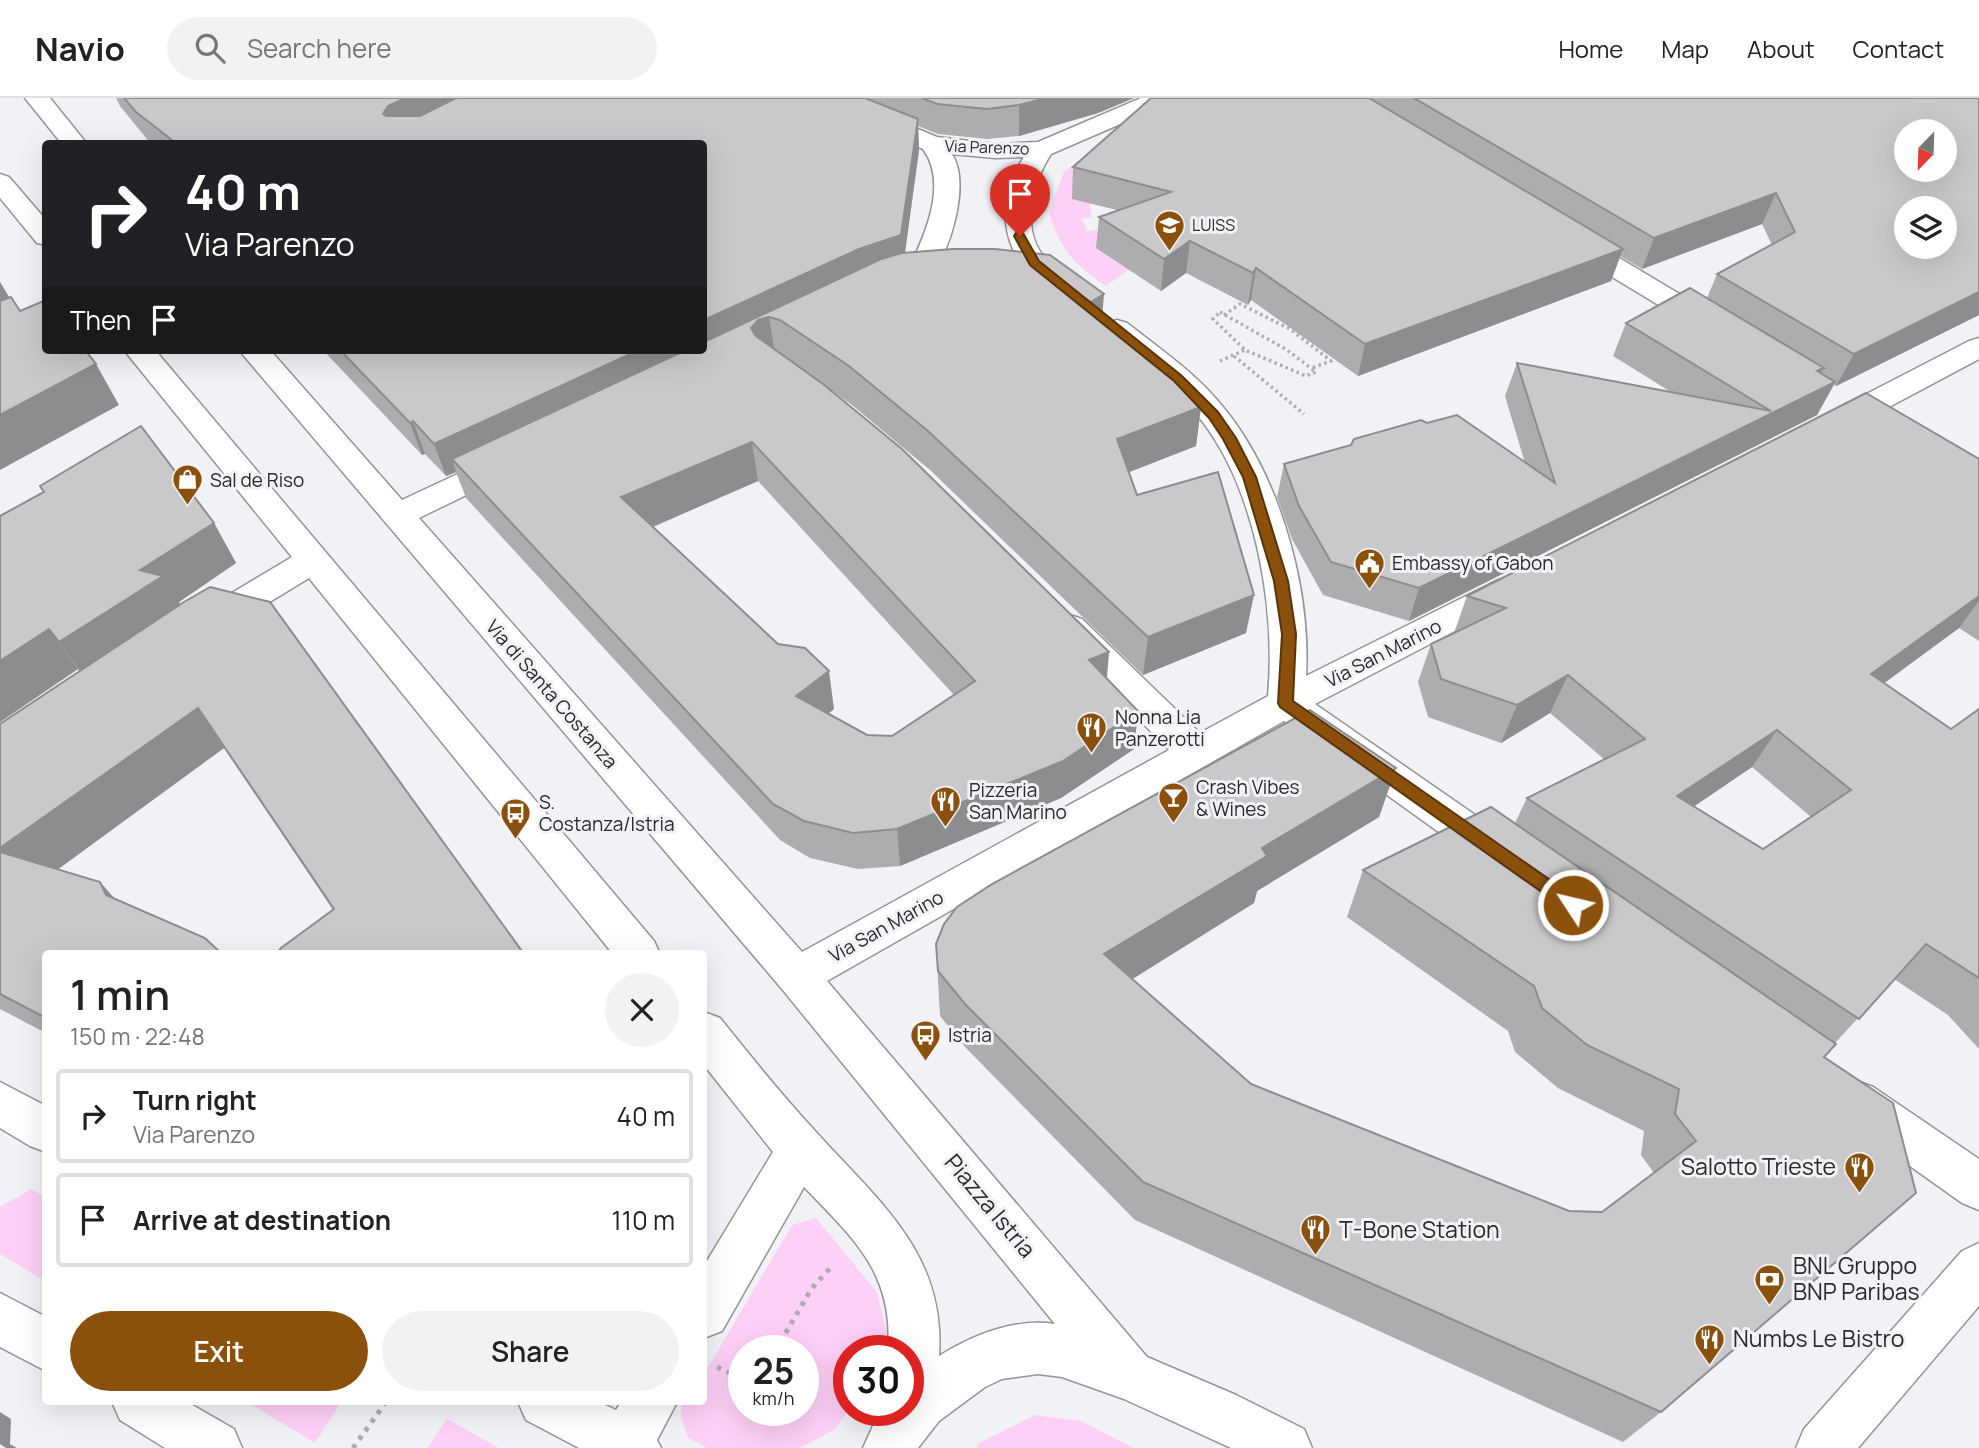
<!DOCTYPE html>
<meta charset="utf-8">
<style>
body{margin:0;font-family:Manrope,sans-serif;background:#f2f2f2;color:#222;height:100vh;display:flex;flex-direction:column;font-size:26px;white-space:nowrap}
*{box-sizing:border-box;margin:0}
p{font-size:23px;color:#767676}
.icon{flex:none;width:38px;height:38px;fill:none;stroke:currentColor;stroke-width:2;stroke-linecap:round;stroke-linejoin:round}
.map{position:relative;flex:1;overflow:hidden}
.details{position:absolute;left:42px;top:852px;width:665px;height:455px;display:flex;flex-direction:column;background:#fff;border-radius:7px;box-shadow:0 7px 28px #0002}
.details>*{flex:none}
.top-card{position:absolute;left:42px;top:42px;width:665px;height:214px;border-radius:7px;box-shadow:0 7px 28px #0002;background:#202124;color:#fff;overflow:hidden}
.needle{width:46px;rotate:203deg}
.tools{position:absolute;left:1894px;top:21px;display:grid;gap:14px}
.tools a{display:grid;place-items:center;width:63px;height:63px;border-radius:50%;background:#fff;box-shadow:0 7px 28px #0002;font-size:35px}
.speed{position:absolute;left:728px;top:1237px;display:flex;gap:14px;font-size:35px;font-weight:700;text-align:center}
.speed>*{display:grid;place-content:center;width:91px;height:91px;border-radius:50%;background:#fff;box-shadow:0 7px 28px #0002;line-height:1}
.speed small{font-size:18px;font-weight:400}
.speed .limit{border:10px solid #d22;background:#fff;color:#111}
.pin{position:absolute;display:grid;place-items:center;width:60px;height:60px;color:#fff;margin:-72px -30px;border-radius:50% 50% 50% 0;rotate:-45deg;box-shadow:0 0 7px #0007}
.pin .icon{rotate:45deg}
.me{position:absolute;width:77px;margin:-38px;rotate:305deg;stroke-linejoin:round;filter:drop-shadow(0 0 5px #0008)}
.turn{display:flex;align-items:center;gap:24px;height:147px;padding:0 28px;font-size:32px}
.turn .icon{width:91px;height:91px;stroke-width:2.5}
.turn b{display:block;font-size:49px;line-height:60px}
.then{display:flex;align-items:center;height:66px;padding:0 28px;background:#0003;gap:14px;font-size:26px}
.round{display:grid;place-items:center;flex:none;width:74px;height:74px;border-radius:37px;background:#f2f2f2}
.overview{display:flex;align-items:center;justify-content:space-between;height:119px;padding:0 28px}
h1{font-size:42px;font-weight:600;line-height:52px}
.primary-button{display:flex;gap:14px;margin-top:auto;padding:14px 28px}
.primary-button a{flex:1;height:80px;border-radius:42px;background:#8b500c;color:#fff;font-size:28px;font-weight:600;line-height:80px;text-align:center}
.primary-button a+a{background:#f2f2f2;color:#222}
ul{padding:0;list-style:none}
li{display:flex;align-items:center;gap:21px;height:94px;margin:0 14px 10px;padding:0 14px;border:4px solid #e0e0e0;border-radius:7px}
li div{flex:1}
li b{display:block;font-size:26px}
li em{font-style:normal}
header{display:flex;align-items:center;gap:42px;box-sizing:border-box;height:98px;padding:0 35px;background:#fff;border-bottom:2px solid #e0e0e0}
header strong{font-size:33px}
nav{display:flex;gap:38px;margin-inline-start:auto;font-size:24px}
.search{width:490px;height:63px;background:#f2f2f2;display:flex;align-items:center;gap:18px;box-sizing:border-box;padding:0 24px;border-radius:38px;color:#767676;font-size:26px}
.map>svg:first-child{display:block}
.green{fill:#fecff7;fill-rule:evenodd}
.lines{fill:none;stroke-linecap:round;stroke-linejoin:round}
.minor-casing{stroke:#939497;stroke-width:3}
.path-far1{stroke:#acadaf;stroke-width:3.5;stroke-dasharray:2.5 3.5;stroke-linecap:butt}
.path{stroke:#acadaf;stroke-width:5;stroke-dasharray:4.5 6;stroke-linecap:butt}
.minor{fill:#fff;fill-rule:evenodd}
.wall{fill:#adacaf;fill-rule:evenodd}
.shaded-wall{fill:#8d8c8e}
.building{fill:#c9c8cb;stroke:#8d8c8e;stroke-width:2;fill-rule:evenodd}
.route{fill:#8b500c;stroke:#5a3408;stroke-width:2}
.labels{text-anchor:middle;stroke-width:6;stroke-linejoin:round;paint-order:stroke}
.far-street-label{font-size:16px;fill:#292a2b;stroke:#f1f2f5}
.far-poi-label{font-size:16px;fill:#292a2b;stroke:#f1f2f5;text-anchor:start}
.poi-label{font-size:19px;fill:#292a2b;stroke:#f1f2f5;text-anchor:start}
.street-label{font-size:19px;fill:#292a2b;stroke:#f1f2f5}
.near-poi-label{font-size:23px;fill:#292a2b;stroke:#f1f2f5;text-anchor:start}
.near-street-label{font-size:23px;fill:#292a2b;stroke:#f1f2f5}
</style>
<header>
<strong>Navio</strong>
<div class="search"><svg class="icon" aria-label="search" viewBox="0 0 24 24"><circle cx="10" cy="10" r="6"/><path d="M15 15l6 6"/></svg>Search here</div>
<nav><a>Home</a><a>Map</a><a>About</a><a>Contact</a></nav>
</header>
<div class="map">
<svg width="1979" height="1350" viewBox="0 0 1979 1350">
<rect width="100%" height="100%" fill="#f1f2f5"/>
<g class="green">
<path d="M1102,46l-12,59 1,14 -9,2 5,12 9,-1 11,15 27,21 -28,20c-32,-22 -46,-36 -57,-73l15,-41z"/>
<path d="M31,1091l14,8v84l-45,-27v-47z"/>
<path d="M816,1120l61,74 10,41 -6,18h-32v59l-15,20 -34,18h-93l-19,-10 -7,-21 1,-15h22v-28l88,-149zM803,1253v59h-59v-59z"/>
<path d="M247,1304h94l-26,41z"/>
<path d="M1035,1317l46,6 53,27h-158l3,-5z"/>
<path d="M447,1321l52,29h-72z"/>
</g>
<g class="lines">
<defs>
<g id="minor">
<path d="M25,0h25l37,46h-25z"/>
<path d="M810,0h33l94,39 58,7 43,-2 103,-44h32l-4,5 -118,51c-19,29 -31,75 -6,104 10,11 24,17 33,29l-4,6c-15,4 -22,-2 -34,-11 -41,-31 -44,-83 -16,-125l-29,1 -43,-4c19,30 -2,96 -21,124l-10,2 -10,-2 -4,-6c17,-34 42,-88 16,-123l-109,-46z"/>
<path d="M0,76l9,3 37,43v25l-9,-2 -37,-45z"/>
<path d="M1570,134l9,2 144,86 4,6 -4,6 -10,3 -10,-3 -142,-86 -4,-6 4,-6z"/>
<path d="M1117,222l10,3c33,26 70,51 96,84 57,69 88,181 83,269l190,-95 12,-4 12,4 5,8 -5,8 -205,107 199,138 6,12 -6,12 -14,4 -14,-4 -202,-145 -457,260 320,376 89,38 68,34 8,19h-81l-107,-49 -62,-22 -24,-3 -36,5 -17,8 -46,34 -21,27h-55l17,-38h28v-59h-20c6,-78 -34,-112 -84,-164l-82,144 -18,7v-72l69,-114 -69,-87v-53l16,6c31,39 62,77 96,114 62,69 130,121 123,224 34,-21 75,-38 116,-32l-273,-335 -543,-639h31l132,150 96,-45 11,-3 11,3 5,7 -5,7 -101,49 383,434 367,-202 -111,-113 -6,-9 6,-9 12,-4 12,4 118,114 68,-37c8,-87 -12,-205 -66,-275 -26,-34 -62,-59 -95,-86l-4,-6 4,-6z"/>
<path d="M1979,240v21l-135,72 -11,3 -11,-3 -4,-7 4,-7 147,-76z"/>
<path d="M124,252h31l499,591 6,13h-47l-304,-376 -90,55 -12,4 -12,-4 -6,-9 6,-9 97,-58z"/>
<path d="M1857,983l16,6 106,72v51l-17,-7 -121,-86 -7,-15 7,-15z"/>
<path d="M0,984l46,24v46l-16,-6 -30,-18z"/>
<path d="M1979,1145v63l-121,142h-62l8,-19 158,-178z"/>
<path d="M0,1195l46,24v54l-46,-24z"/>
<path d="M112,1304h75l47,27 8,19h-77l-45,-28z"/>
<path d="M518,1304h81l17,8 5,-8h56l-20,38 4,8h-82l-53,-28z"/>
</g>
</defs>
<use href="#minor" class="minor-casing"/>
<g class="path-far1">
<path d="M1220,214l67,38 29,22 -10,4 -61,-26 -32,-31z"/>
<path d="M1224,217l16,-11 50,25 41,32 -19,7"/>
<path d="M1234,258l70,58"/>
<path d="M1220,263l25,-11"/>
</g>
<g class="path">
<path d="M775,1253l37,-63 21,-23"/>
<path d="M717,1269l27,13"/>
<path d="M353,1350l33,-46"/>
</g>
<use href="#minor" class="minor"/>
</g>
<g class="wall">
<path d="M116,0h1018l-36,15 -79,23 -32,3 -49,-5 -20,-8 1,24 -14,102 197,60 99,95 -5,39 -67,26 8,23 109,138 -103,42 -213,-205 -78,-65 -25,-18 311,324 -4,38 -73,49 -161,68 -42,3 -48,-11 -30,-18 -314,-342 -10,-26 -10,4 -21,-22 -3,1 -99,-105h381v-206h-553l-31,-38zM758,383l196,214 -62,41 -25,-1 -39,-21 6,-5 -181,-182z"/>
<path d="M1151,0h828v217l-143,71 -2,-1 -17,30 -408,206 -86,-26 -31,-56 -15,-42 7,-33 143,-41 98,40 -20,-67 12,-33 154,29 -58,-36 13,-33 81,-25 10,-24 55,-29 -10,-21 -120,45 -22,-13 -9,25 -253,95 -107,-76 -3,5 -62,-32 -25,18 -65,-43 3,-31 18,-7 -45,-11 1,-32z"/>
<path d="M1979,361v182l-20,-13 -75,55 67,46 28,-20v340l-31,-34 -54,-36 -59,64 -11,14 -163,355 -38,30 -488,-222 -169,-172 -26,-32 -4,-72 460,-176 -17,49 -122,74 -3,12 -122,76 119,105 318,127 33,1 52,-39 -13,-18 3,-24 -86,-43 -43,-36 -7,-21 -161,-114 16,-47 152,-47 12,-25 77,-39 -54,-46 -49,30 -73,-26 -10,-35 13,-38 23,-11 13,-37zM1752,669l59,50 -48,32 -69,-43z"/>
<path d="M0,418l214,7 22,40 -57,39 1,3 344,349 -191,-44 -109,-162 -166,121 42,13 14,16 -68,56v79l-46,-24v-285l79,-53 -1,-2 -78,53z"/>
</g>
<g class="shaded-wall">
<path d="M405,0h72l-83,46 -11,-30 5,-8z"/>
<path d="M1046,0h88l-36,15 -79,23v-31z"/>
<path d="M918,21l1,31 -16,117 -134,50 6,38 -323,104 4,13 -10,4 -12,-32 205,-94h65v-30z"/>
<path d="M1776,95l-14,31 -120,45 12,-31z"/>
<path d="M1190,143l-4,32 -25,18 3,-32z"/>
<path d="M1623,151l-12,32 -253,95 7,-32z"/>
<path d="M1256,170l-5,32 -3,5 5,-32z"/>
<path d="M0,184l22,36 -22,10z"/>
<path d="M1979,194v23l-143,71 18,-32z"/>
<path d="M1104,196l-3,38 -10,-30z"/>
<path d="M96,266l23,41 -119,65v-55z"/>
<path d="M1824,270l-14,27 25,-13 -18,33 -408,206 10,-33 384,-190 14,-27z"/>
<path d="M1201,309l-5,39 -82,32 3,-39z"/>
<path d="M413,323l12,33 -3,1 -12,-32z"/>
<path d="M752,344l6,39 -127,55 -10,-39z"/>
<path d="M214,425l22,40 -57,39 8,14 -99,66 -29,-40 81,-72z"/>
<path d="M1254,497l-8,38 -103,42 5,-38z"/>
<path d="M1979,498v5l-20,27 -114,84 26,-38z"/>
<path d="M49,531l29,40 -78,53v-61z"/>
<path d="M1109,554l-3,38 -17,-30z"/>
<path d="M829,573l5,38 -32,25 -6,-38z"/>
<path d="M1568,577l-18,38 -49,30 16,-38z"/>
<path d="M198,610l26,40 -193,141 -31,-34v-7z"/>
<path d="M1138,613l-4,38 -73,49 -161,68 -3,-37z"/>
<path d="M1777,632l-25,37 -97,66 22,-37z"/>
<path d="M1396,670l-17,49 -122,74 -3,12 -155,97 5,-46 158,-106z"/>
<path d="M100,784l32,37 -26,-24z"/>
<path d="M0,1314l11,7 -1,25 7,4h-11l-6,-4z"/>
</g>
<g class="building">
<path d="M124,0h281l-17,8 -5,8 3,2h34l36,-18h409l53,21 -17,116 -42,14 -155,71v-176h-527l-41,-32z"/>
<path d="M922,0h124l-27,7 -32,4 -50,-5z"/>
<path d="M1151,0h218l254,151 -258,95 -109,-76 -3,5 -63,-32 -26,18 -65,-42 72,-25 -98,-25z"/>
<path d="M1414,0h565v194l-125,62 -137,-80 78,-42 -19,-39 -122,45zM1906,33h38v39h-38zM1906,110h38v39h-38z"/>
<path d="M953,151h42l55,6 54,39 -13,8 64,58 46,47 -84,32 20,56 81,-23 36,123 -106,42 -220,-206 -79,-65 -69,-46 -11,-3 -11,3 -7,8 5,8 67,48 79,65 207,203 -20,8 49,51 -75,50 -166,68 -44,4 -49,-12 -31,-17 -321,-345 234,-109h18v-8l177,-83 21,-6zM752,344l223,239 -83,55 -25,-1 -71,-39 33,-25 -24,-23 -27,-4 -157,-147z"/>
<path d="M1690,190l134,80 -7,3 18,11 -416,206 -88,-26 -32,-56 -15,-42 67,-19 3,-6 67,-19 6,3 30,-8 98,68 -38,-120 254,48 -145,-88z"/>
<path d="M11,199l9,14 26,-11v50h39l11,14 -96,51v-114z"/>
<path d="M340,252h299l-205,94 -21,-23 -3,2z"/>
<path d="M1866,295l113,66v137l-108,78 80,55 28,-20v269l-53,-34 -67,75 -332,-221 118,-59 -77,-64 -51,30 -76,-26 -10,-35 75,-36 -39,-12zM1777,632l74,60 -88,59 -86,-53z"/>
<path d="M141,328l73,97 -74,47 23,6 -104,66 -10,-13 -49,32v-145l44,-24 -4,-6z"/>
<path d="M210,489l60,15 254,352h-248l5,-6 53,-39 -136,-201 -198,140v-124l184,-122z"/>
<path d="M1310,612l86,58 -134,80 5,8 -163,98 147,130 318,127 33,1 94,-71 -21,-27 4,-25 -92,-44 -45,-37 -8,-22 -171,-116 128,-63 345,237 -12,13 69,46 23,90 -255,219 -518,-230 -178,-178 -27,-33 -2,-27 8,-20 13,-17 35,-23z"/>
<path d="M0,754l100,30 6,13 99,43 17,16h-176v64l-46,-24z"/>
</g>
<path class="route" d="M1016,135h7l16,28 143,115 36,36 18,26 20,39 32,104 8,53 -3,67 286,199 2,5 -2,5h-12l-287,-203 -2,-4 4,-69 -8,-53 -31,-104 -20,-38 -14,-21 -35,-37 -144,-116 -16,-29z"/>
<defs>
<symbol id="university-pin" viewBox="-11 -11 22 30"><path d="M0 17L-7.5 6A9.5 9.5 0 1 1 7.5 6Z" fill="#8b500c" stroke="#f1f2f5"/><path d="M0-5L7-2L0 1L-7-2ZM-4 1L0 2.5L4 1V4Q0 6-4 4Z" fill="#fff"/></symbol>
<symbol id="shop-pin" viewBox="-11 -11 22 30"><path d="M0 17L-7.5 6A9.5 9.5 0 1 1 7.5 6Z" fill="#8b500c" stroke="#f1f2f5"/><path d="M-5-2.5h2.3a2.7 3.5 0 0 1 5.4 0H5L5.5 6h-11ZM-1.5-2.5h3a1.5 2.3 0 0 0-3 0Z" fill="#fff"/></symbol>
<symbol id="civic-pin" viewBox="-11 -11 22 30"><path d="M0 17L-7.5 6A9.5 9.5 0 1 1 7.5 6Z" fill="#8b500c" stroke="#f1f2f5"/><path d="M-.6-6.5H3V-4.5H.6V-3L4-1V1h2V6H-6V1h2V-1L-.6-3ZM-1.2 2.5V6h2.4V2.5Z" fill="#fff"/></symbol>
<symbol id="restaurant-pin" viewBox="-11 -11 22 30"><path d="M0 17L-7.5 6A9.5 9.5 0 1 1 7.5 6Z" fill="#8b500c" stroke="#f1f2f5"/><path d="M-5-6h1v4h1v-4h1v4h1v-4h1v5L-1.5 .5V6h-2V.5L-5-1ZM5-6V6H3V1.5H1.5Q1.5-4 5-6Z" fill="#fff"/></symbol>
<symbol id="bar-pin" viewBox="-11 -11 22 30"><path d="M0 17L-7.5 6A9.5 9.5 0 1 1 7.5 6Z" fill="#8b500c" stroke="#f1f2f5"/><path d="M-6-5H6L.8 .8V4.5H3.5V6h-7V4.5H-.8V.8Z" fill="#fff"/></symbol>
<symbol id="bus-pin" viewBox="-11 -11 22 30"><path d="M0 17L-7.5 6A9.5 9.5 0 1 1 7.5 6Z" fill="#8b500c" stroke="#f1f2f5"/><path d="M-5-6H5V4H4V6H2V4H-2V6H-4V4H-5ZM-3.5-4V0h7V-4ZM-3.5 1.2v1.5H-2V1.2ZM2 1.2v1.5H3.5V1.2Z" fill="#fff"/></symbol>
<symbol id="bank-pin" viewBox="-11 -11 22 30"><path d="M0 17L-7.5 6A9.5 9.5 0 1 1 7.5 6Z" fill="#8b500c" stroke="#f1f2f5"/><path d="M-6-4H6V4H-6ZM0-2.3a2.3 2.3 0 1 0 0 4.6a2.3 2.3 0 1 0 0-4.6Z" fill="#fff"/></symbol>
</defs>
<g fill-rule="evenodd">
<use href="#university-pin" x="1152" y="110" width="35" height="47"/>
<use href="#shop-pin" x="170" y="364" width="35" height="47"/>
<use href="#civic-pin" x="1352" y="448" width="35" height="47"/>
<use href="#restaurant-pin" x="1074" y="612" width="35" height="47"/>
<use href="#bar-pin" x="1156" y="682" width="35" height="47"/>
<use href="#restaurant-pin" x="928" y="686" width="35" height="47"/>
<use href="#bus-pin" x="498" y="698" width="35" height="47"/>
<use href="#bus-pin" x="908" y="920" width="35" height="47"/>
<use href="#restaurant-pin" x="1842" y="1052" width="35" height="47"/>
<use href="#restaurant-pin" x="1298" y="1114" width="35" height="47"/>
<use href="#bank-pin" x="1752" y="1164" width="35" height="47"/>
<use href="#restaurant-pin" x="1692" y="1224" width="35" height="47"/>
</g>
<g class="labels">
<g class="far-street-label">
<text transform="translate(987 49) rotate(2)" y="6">Via Parenzo</text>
</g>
<g class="far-poi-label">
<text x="1192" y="133">LUISS</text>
</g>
<g class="poi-label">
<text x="210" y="389">Sal de Riso</text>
<text x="1392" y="472">Embassy of Gabon</text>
<text x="1115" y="626">Nonna Lia<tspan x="1115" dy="22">Panzerotti</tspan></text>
<text x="1196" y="696">Crash Vibes<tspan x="1196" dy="22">&amp; Wines</tspan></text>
<text x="969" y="699">Pizzeria<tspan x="969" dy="22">San Marino</tspan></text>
<text x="539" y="711">S.<tspan x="539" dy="22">Costanza/Istria</tspan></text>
<text x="948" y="944">Istria</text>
</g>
<g class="street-label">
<text transform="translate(1383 555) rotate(-27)" y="7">Via San Marino</text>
<text transform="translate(552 596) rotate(49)" y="7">Via di Santa Costanza</text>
<text transform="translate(886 828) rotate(-29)" y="7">Via San Marino</text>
</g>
<g class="near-poi-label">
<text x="1836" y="1077" text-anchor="end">Salotto Trieste</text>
<text x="1339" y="1140">T-Bone Station</text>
<text x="1793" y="1176">BNL Gruppo<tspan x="1793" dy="26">BNP Paribas</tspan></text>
<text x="1733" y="1249">Numbs Le Bistro</text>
</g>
<g class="near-street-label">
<text transform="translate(990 1108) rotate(50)" y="8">Piazza Istria</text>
</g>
</g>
</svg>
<div class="tools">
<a><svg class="needle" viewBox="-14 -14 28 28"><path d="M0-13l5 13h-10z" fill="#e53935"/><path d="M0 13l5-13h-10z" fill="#767676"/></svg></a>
<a><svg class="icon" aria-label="layers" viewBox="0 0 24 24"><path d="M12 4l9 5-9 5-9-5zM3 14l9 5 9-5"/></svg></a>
</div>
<div class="speed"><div>25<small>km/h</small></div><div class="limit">30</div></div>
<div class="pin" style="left:1020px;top:138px;background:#d93025"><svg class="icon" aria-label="arrive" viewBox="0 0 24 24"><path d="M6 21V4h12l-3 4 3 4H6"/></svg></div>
<svg class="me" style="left:1573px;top:807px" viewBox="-20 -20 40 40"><circle r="17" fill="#8b500c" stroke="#fff" stroke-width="3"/><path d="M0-11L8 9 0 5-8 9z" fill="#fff"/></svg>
<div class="top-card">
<div class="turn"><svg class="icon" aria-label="right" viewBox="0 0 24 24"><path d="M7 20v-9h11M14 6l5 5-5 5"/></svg><div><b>40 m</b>Via Parenzo</div></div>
<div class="then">Then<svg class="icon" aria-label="arrive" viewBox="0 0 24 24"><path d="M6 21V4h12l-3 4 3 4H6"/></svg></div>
</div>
<section class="details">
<div class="overview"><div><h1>1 min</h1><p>150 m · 22:48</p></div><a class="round"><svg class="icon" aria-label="close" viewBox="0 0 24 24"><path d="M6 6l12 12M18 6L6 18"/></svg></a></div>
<ul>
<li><svg class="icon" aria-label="right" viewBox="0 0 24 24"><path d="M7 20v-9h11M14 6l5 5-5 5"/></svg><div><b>Turn right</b><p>Via Parenzo</p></div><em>40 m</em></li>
<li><svg class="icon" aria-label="arrive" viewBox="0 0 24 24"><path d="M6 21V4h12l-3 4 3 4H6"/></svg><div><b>Arrive at destination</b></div><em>110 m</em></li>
</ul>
<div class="primary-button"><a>Exit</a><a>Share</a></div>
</section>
</div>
